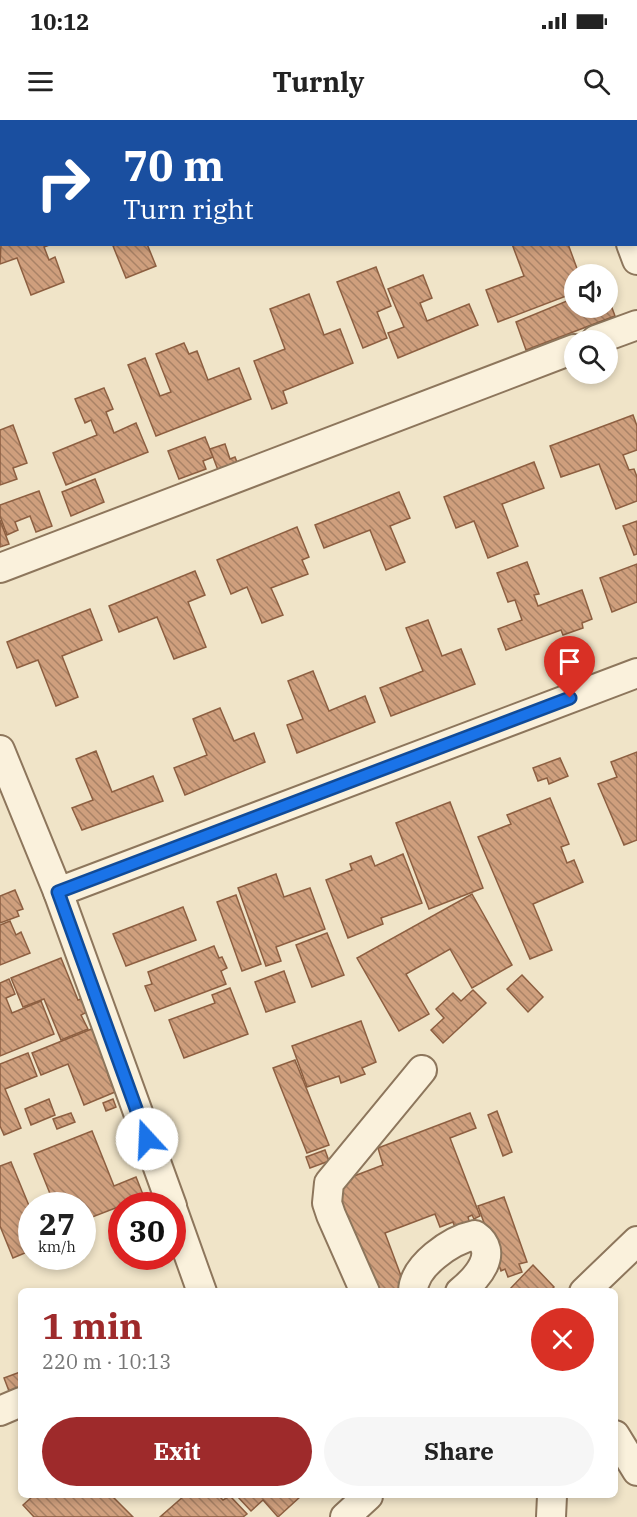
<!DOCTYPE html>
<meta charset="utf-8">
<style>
body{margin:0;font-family:"IBM Plex Serif",serif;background:#f6f6f6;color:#222;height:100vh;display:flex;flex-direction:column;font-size:22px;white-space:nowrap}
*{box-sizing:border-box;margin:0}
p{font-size:20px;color:#767676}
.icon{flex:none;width:33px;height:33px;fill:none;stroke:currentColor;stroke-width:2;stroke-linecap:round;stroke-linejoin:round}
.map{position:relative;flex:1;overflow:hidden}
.panel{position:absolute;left:18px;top:1168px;width:600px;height:210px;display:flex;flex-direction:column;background:#fff;border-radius:9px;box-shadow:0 3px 9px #0003}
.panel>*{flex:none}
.guide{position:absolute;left:0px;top:0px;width:638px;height:126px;box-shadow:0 3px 9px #0003;background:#1a4fa0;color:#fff;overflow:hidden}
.controls{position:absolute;left:564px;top:144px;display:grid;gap:12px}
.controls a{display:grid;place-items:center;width:54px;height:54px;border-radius:50%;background:#fff;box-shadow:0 3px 9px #0003;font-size:30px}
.speed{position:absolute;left:18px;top:1072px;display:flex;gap:12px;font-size:30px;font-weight:700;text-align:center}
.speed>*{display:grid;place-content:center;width:78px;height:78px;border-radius:50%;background:#fff;box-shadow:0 3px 9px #0003;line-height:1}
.speed small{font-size:15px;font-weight:400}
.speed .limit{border:9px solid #d22;background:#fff;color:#111}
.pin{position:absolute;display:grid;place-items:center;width:51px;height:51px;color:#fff;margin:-62px -26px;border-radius:50% 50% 50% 0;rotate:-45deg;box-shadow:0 0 6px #0007}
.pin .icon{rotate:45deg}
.me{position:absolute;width:66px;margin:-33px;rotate:340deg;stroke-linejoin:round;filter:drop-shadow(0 0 4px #0008)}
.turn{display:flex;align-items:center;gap:21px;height:126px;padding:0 24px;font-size:27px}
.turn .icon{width:78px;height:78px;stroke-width:2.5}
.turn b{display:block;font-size:42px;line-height:51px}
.round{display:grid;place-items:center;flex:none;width:63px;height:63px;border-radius:32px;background:#f6f6f6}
.summary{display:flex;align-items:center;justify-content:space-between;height:102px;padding:0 24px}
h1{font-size:36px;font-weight:800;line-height:45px;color:#9e2a2b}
.button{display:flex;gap:12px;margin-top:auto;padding:12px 24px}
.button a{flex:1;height:69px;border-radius:36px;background:#9e2a2b;color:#fff;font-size:24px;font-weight:800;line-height:69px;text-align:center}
.button a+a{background:#f6f6f6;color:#222}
.status{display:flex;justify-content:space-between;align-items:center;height:42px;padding:0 30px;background:#fff;direction:ltr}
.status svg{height:16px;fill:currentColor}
header{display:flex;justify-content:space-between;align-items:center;height:78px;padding:0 24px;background:#fff;font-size:27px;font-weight:800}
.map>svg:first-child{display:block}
.building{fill:url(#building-back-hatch);stroke:#8d5f41;stroke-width:1.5}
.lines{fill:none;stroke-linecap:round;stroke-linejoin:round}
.minor-casing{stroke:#8d765c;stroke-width:32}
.minor{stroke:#faf1dc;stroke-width:28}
.route-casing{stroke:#114b97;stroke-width:15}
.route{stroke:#1a73e8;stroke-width:10}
</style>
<div class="status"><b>10:12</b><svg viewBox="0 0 49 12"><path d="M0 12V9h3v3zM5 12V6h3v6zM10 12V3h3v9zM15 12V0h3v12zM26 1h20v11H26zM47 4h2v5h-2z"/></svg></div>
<header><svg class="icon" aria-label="menu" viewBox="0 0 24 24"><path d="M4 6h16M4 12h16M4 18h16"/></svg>Turnly<svg class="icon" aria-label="search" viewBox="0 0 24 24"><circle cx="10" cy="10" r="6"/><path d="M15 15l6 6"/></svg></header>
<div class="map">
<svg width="637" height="1397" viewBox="0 0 637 1397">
<defs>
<pattern id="building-back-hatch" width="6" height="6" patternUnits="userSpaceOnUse" patternTransform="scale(1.5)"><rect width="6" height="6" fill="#cf9f7d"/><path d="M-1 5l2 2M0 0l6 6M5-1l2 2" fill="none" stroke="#a98266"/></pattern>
</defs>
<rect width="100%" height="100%" fill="#f0e4c8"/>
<g class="building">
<path d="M298,0h65l-4,2z"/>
<path d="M2,102v22h50l-8,3 5,13 6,-3 9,25 -33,13 -14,-37 -17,6z"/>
<path d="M118,124h29l9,22 -30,12 -13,-32z"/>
<path d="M512,124h56l11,30h-5v19l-76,29 -12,-32 38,-14z"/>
<path d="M376,147l15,39 -14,6 10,26 -24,10 -26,-66z"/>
<path d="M423,155l9,23 -12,5 7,18 42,-17 9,21 -80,33 -10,-25 16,-6 -16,-38z"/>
<path d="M309,174l15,41 16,-6 13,34 -70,28 4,12 -15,6 -18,-48 31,-12 -15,-40z"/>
<path d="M608,177l7,19 -89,34 -10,-28 58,-24v10h34z"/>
<path d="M184,223l5,11 8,-3 11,29 31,-12 12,31 -95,37 -28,-71 17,-7 15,38 11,-4 -15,-38z"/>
<path d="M104,268l9,21 -7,3 8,21 22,-10 12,29 -82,33 -13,-32 44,-18 -6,-15 -6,3 -10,-24z"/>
<path d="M633,295l4,11v24l-14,5 6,15 5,-1 3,8v24l-21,8 -17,-45 -38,13 -11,-31z"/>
<path d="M13,305l14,38 -14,5 4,11 -17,6v-55z"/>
<path d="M205,317l8,20 -10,4 3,8 -27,10 -11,-28z"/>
<path d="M225,324l5,15 5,-2 5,13 -19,8 -11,-29z"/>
<path d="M534,342l10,26 -42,16 16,42 -30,12 -14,-37 -18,7 -12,-31z"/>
<path d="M95,359l9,23 -33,14 -9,-24z"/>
<path d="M39,371l13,35 -16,6 -6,-16 -15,6 3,8 -11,5 -7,-19v-11z"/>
<path d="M399,372l11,26 -20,8 15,36 -19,8 -16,-40 -46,18 -9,-23z"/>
<path d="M0,400l9,24 -9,3z"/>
<path d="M637,401v33l-3,1 -11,-29z"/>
<path d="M297,407l12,30 -7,3 6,14 -37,14 12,27 -21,8 -15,-36 -16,7 -14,-34z"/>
<path d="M527,442l12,32 -5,1 4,11 44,-16 10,29 -10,4 1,5 -20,7 -2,-5 -55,20 -8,-21 24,-9 -7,-20 -7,2 -11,-29z"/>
<path d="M637,444v38l-25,10 -12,-34z"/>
<path d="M195,451l10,24 -17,7 18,45 -32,12 -17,-42 -38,15 -10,-26z"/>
<path d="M90,489l12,31 -40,16 16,41 -22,9 -18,-46 -21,8 -10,-26z"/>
<path d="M428,500l14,36 19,-7 14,35 -84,32 -11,-28 43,-17 -17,-43z"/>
<path d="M313,551l16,40 36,-15 10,26 -78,31 -10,-28 16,-6 -15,-38z"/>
<path d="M220,588l14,33 20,-8 11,29 -80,33 -11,-27 33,-13 -14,-36z"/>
<path d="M96,631l16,41 41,-16 10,25 -81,29 -10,-22 21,-8 -17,-41z"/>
<path d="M637,632v88l-13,5 -26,-61 19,-7 -6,-15z"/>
<path d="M560,638l8,18 -19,8 -2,-6 -9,3 -5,-13z"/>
<path d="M550,678l19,46 -8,3 6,16 7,-3 9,22 -50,22 19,46 -22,9 -52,-122 33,-13 -4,-9z"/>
<path d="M450,682l33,86 -54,21 -33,-86z"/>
<path d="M403,734l19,49 -41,15 2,6 -35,14 -22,-58 26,-10 -2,-6 21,-8 4,10z"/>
<path d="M276,754l8,23 26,-9 15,41 -49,18 5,14 -15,5 -28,-78z"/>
<path d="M15,770l8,19 -6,2 2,5 -19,7v-27z"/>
<path d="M472,774l40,71 -40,23 -22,-39 -44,25 23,40 -30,17 -42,-73z"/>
<path d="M236,775l25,69 -19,7 -25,-69z"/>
<path d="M183,787l13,33 -70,26 -13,-32z"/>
<path d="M10,801l6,14 5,-3 9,21 -30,12v-40z"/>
<path d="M327,813l17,42 -32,12 -16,-42z"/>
<path d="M214,826l5,12 3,-1 5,11 -6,3 5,13 -71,27 -10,-25 7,-2 -4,-12z"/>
<path d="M61,838l17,42 6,-2 5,13 -8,4 7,14 -27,11 -17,-41 -21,8 -12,-29z"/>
<path d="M284,851l11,31 -29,10 -11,-30z"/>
<path d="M522,855l21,22 -15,15 -21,-23z"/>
<path d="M9,859l6,15 -9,4 6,15 29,-12 13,33 -54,22v-73z"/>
<path d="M230,868l18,46 -64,24 -15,-38 46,-17 -3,-8z"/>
<path d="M473,870l13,13 -43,40 -12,-13 13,-12 -8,-9 17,-16 8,8z"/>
<path d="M361,901l15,41 -14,6 3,6 -24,9 -2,-7 -32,11 -15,-41z"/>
<path d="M94,908l18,45 -4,2 7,17 -31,13 -16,-41 -27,11 -9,-22z"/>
<path d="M28,933l9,23 -32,13 16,39 -17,7 -4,-9v-62z"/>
<path d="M295,940l34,85 -22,8 -34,-85z"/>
<path d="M49,979l6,16 -24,10 -6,-16z"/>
<path d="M113,979l3,8 -10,4 -3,-8z"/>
<path d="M497,991l15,41 -9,4 -15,-41z"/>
<path d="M71,993l4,9 -18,7 -4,-10z"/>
<path d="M470,993l6,15 -26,10 30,78 -6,3 -2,-4 -4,2 2,7 -14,6 -3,-8 -13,5 -5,-13 -50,19 22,59h-34l-40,-108 50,-19 -5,-17z"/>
<path d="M92,1011l22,55 22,-9 8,20 -62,24v-15h-27l-21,-52z"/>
<path d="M325,1030l4,11 -19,7 -4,-11z"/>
<path d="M11,1042l21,51v37l-19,8 -13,-32v-60z"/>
<path d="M504,1077l23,65 -8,2 3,8 -14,5 -3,-8 -4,2 -23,-65z"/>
<path d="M533,1145l21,22 -5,5h-42z"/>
<path d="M20,1252l1,15 -12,4 -5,-13z"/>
<path d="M33,1376h79l21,21h-99l-11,-12z"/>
<path d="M184,1376h35l4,4 7,-4 17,18 -4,3h-83z"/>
<path d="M237,1376h64l-23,21 -15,-17 -12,11z"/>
</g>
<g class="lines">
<defs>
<g id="minor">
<path d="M585,0v2"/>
<path d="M73,2l4,-2"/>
<path d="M0,28l2,-1"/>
<path d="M636,88h1"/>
<path d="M631,124l6,16"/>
<path d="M596,220l41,-15"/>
<path d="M0,448l574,-219"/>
<path d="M0,630l58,142 114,314"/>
<path d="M58,772l579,-219"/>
<path d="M172,1088l30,84"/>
<path d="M365,1172l-34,-77 -4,-12 2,-20 93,-113"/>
<path d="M413,1172c0,-26 38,-52 62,-57 26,18 1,44 -15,57"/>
<path d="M584,1172l53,-51"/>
<path d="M0,1291l21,-9"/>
<path d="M615,1315l22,36"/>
<path d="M345,1397l23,-21"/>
<path d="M551,1397l1,-21"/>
</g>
</defs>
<use href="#minor" class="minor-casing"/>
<use href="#minor" class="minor"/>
</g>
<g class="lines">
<defs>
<path id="route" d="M147,1019l-89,-247 512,-194"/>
</defs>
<use href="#route" class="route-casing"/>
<use href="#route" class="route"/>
</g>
</svg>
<div class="controls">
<a><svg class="icon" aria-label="sound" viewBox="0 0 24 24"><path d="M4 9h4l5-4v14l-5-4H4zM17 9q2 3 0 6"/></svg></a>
<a><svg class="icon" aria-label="search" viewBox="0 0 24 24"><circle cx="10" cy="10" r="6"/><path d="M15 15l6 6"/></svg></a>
</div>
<div class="speed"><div>27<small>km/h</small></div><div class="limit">30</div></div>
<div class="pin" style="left:570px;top:578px;background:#d93025"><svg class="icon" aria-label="arrive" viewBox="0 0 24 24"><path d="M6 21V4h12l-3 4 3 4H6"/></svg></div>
<svg class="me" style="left:147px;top:1019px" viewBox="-20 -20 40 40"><circle r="19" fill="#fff"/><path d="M0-13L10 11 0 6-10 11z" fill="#1a73e8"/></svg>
<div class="guide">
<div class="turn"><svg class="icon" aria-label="right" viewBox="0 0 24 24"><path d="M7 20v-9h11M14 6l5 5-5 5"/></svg><div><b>70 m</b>Turn right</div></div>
</div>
<section class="panel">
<div class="summary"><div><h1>1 min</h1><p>220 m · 10:13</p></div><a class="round" style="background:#d93025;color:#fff"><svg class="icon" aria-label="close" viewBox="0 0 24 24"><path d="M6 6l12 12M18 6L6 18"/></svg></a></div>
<div class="button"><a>Exit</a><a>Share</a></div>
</section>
</div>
